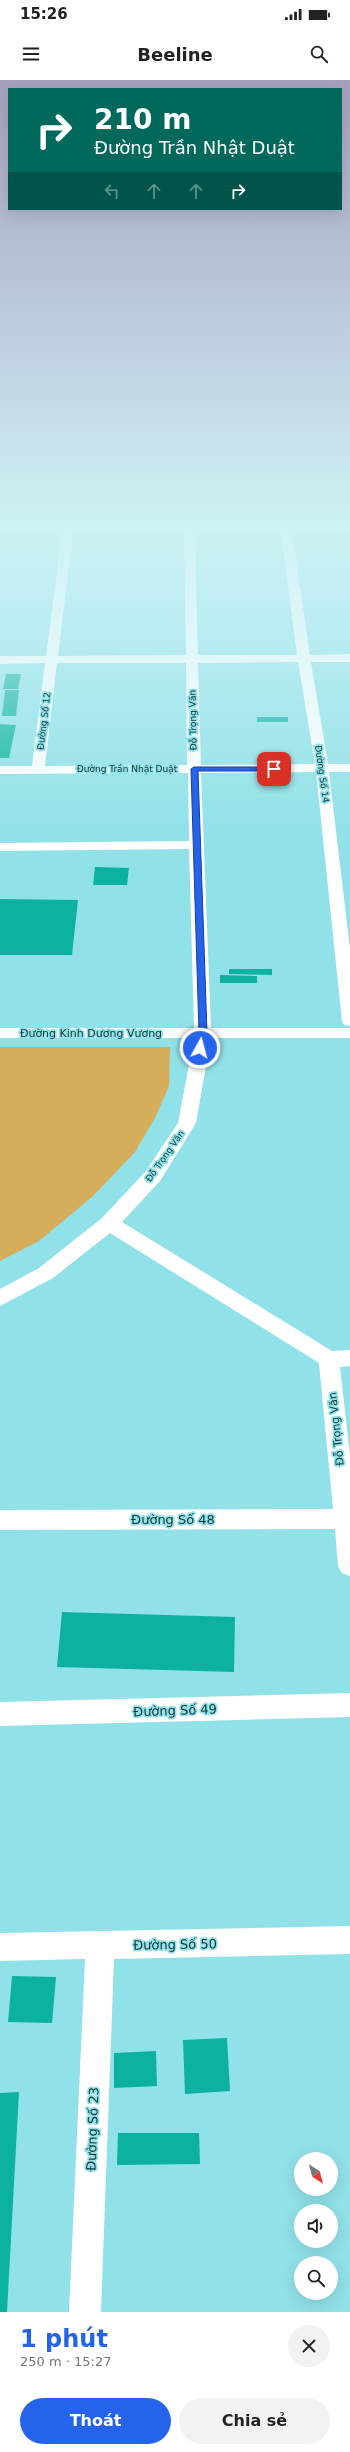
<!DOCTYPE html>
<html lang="vi">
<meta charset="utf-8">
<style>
body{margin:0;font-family:"DejaVu Sans",sans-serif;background:#f2f2f2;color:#222;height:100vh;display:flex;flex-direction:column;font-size:15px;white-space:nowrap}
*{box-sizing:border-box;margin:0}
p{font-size:13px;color:#767676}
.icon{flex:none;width:22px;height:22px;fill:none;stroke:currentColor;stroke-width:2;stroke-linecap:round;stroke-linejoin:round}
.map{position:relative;height:2232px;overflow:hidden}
.side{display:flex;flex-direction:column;background:#fff;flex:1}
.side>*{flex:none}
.hud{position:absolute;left:8px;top:8px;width:334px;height:122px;border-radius:0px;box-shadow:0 4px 16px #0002;background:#00695c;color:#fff;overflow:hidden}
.needle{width:26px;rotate:144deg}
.buttons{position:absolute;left:294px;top:2072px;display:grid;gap:8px}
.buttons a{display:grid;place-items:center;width:44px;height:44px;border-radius:50%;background:#fff;box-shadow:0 4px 16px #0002;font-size:20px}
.pin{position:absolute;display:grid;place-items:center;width:34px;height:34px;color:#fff;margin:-17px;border-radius:8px;box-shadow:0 2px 6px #0006}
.me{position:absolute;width:44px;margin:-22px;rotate:7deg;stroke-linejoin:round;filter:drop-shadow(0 0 3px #0008)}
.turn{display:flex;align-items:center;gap:14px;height:84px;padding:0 20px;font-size:18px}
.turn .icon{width:52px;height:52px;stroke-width:2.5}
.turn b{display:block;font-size:28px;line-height:34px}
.lanes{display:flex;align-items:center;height:38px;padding:0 20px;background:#0003;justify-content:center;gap:20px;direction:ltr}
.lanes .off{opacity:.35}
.round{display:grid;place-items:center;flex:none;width:42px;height:42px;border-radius:21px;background:#f2f2f2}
.summary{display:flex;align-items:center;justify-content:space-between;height:68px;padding:0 20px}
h1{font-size:24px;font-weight:600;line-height:30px;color:#2563eb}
.button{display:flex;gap:8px;margin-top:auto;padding:8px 20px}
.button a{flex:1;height:46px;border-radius:24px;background:#2563eb;color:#fff;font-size:16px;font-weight:600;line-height:46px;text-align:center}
.button a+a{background:#f2f2f2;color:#222}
.status{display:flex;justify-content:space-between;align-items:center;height:28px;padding:0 20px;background:#fff;direction:ltr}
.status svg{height:11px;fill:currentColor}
header{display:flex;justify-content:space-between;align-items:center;height:52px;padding:0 20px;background:#fff;font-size:18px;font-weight:600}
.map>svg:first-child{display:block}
.green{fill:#d5ad5b}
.building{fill:#0db1a0}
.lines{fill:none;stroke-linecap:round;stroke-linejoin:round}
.minor{fill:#fff;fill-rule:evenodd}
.route{fill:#2563eb;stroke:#184099}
.labels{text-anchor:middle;stroke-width:3.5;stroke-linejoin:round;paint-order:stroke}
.far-street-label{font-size:9px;fill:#143639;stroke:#91e1e8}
.street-label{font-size:11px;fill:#143639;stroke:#91e1e8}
.near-street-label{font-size:13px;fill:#143639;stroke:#91e1e8}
</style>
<div class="status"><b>15:26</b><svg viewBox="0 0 49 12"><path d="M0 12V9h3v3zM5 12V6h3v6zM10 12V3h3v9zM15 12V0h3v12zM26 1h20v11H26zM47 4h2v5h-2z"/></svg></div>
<header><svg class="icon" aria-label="menu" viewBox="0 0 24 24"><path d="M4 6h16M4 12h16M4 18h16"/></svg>Beeline<svg class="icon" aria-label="search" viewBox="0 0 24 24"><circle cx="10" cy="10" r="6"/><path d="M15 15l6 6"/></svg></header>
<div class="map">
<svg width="350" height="2232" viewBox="0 0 350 2232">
<rect width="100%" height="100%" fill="#91e1e8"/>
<path class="green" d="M0,967h170l-1,39 -13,30 -21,36 -42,44 -54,45 -39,20z"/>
<g class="building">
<path d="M6,594h15l-3,15h-15z"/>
<path d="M5,610h14l-3,26h-14z"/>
<rect x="257" y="637" width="31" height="5"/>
<path d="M0,644l16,1 -7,33h-9z"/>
<path d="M95,787l34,1 -2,17h-34z"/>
<path d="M0,819l78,1 -6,55h-72z"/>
<path d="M229,889h43v6l-43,-1z"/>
<path d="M220,895l37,1v7h-37z"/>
<path d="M62,1532l173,5 -1,55 -177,-5z"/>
<path d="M12,1896l44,1 -4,46 -44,-1z"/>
<path d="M227,1958l3,53 -45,3 -2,-54z"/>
<path d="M156,1971l1,35 -43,2v-35z"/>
<path d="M19,2012l-12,220h-7v-219z"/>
<path d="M118,2053h81l1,31 -83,1z"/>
</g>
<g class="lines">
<g class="minor">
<path d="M184,444h10v2h156v6h-58l18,123 40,-1v8h-39l17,102h22v8h-21l21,177v77l-6,-1 -2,-4 -26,-249 -115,1 10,255h139v10h-139l-15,85 -36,58 -38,41 210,129 18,-1v16l-10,1 10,89v120l-8,-3 -4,-7 -3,-37 -335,1v-20l333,-1 -14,-146 -209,-130 -57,45 -53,28v-17l39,-21 63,-50 44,-47 32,-48 16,-85h-194v-10h194l-5,-179 -189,2v-8l189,-2 -1,-68 -188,1v-8h32l13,-103 -45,1v-8h46l16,-123h-62v-6l184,-1zM281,452l16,123h-99l-3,-122zM73,453h111l2,122 -128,1zM298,582l17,102 -114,1 -3,-102zM57,583h129l1,102 -142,1z"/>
<path d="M350,1613v24l-350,9v-24z"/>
<path d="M350,1846v28l-236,5 -13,353h-32l16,-353 -85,2v-28z"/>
</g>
</g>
<linearGradient id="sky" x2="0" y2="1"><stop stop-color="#a7a1be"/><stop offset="0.59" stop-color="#cef2f5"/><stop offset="1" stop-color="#cef2f5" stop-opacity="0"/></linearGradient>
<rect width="350" height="757" fill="url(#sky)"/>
<path class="route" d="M194,687h80l4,2 -4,2h-76l9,262 -3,15 -4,3 -4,-3 3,-15 -8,-264z"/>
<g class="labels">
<g class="far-street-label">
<text transform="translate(193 640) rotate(-91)" y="3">Đỗ Trọng Văn</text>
<text transform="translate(44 641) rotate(-83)" y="3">Đường Số 12</text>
<text x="127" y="692">Đường Trần Nhật Duật</text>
<text transform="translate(322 694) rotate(82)" y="3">Đường Số 14</text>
<text transform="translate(165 1076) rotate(-55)" y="3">Đỗ Trọng Văn</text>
</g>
<g class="street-label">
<text x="91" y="957">Đường Kinh Dương Vương</text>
<text transform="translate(336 1349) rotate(-96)" y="4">Đỗ Trọng Văn</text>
</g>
<g class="near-street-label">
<text x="173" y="1444">Đường Số 48</text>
<text transform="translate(175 1630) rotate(-2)" y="5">Đường Số 49</text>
<text transform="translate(175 1864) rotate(-1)" y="5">Đường Số 50</text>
<text transform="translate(92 2049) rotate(-88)" y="5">Đường Số 23</text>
</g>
</g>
</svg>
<div class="buttons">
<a><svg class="needle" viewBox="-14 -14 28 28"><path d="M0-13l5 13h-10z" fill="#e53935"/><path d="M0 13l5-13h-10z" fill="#767676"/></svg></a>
<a><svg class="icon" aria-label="sound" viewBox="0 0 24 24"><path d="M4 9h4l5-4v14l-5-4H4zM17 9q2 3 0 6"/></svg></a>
<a><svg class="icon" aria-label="search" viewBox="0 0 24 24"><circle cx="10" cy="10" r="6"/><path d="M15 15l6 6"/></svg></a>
</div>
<div class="pin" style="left:274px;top:689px;background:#d93025"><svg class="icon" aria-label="arrive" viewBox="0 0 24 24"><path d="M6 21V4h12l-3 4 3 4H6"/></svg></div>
<svg class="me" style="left:200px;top:968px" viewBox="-20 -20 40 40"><circle r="17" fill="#2563eb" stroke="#fff" stroke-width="3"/><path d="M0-11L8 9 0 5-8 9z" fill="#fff"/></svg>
<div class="hud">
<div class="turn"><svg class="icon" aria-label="right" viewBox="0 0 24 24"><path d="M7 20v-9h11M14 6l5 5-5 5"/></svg><div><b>210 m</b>Đường Trần Nhật Duật</div></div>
<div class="lanes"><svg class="icon off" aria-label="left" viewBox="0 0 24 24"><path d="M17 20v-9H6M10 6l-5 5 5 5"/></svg><svg class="icon off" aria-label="ahead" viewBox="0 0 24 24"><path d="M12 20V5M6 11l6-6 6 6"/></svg><svg class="icon off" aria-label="ahead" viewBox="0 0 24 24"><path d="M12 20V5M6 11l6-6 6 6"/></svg><svg class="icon" aria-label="right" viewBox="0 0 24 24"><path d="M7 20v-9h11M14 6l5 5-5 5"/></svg></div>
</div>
</div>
<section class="side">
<div class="summary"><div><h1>1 phút</h1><p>250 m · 15:27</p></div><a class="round"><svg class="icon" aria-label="close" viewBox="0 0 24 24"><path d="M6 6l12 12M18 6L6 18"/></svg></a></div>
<div class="button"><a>Thoát</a><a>Chia sẻ</a></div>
</section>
